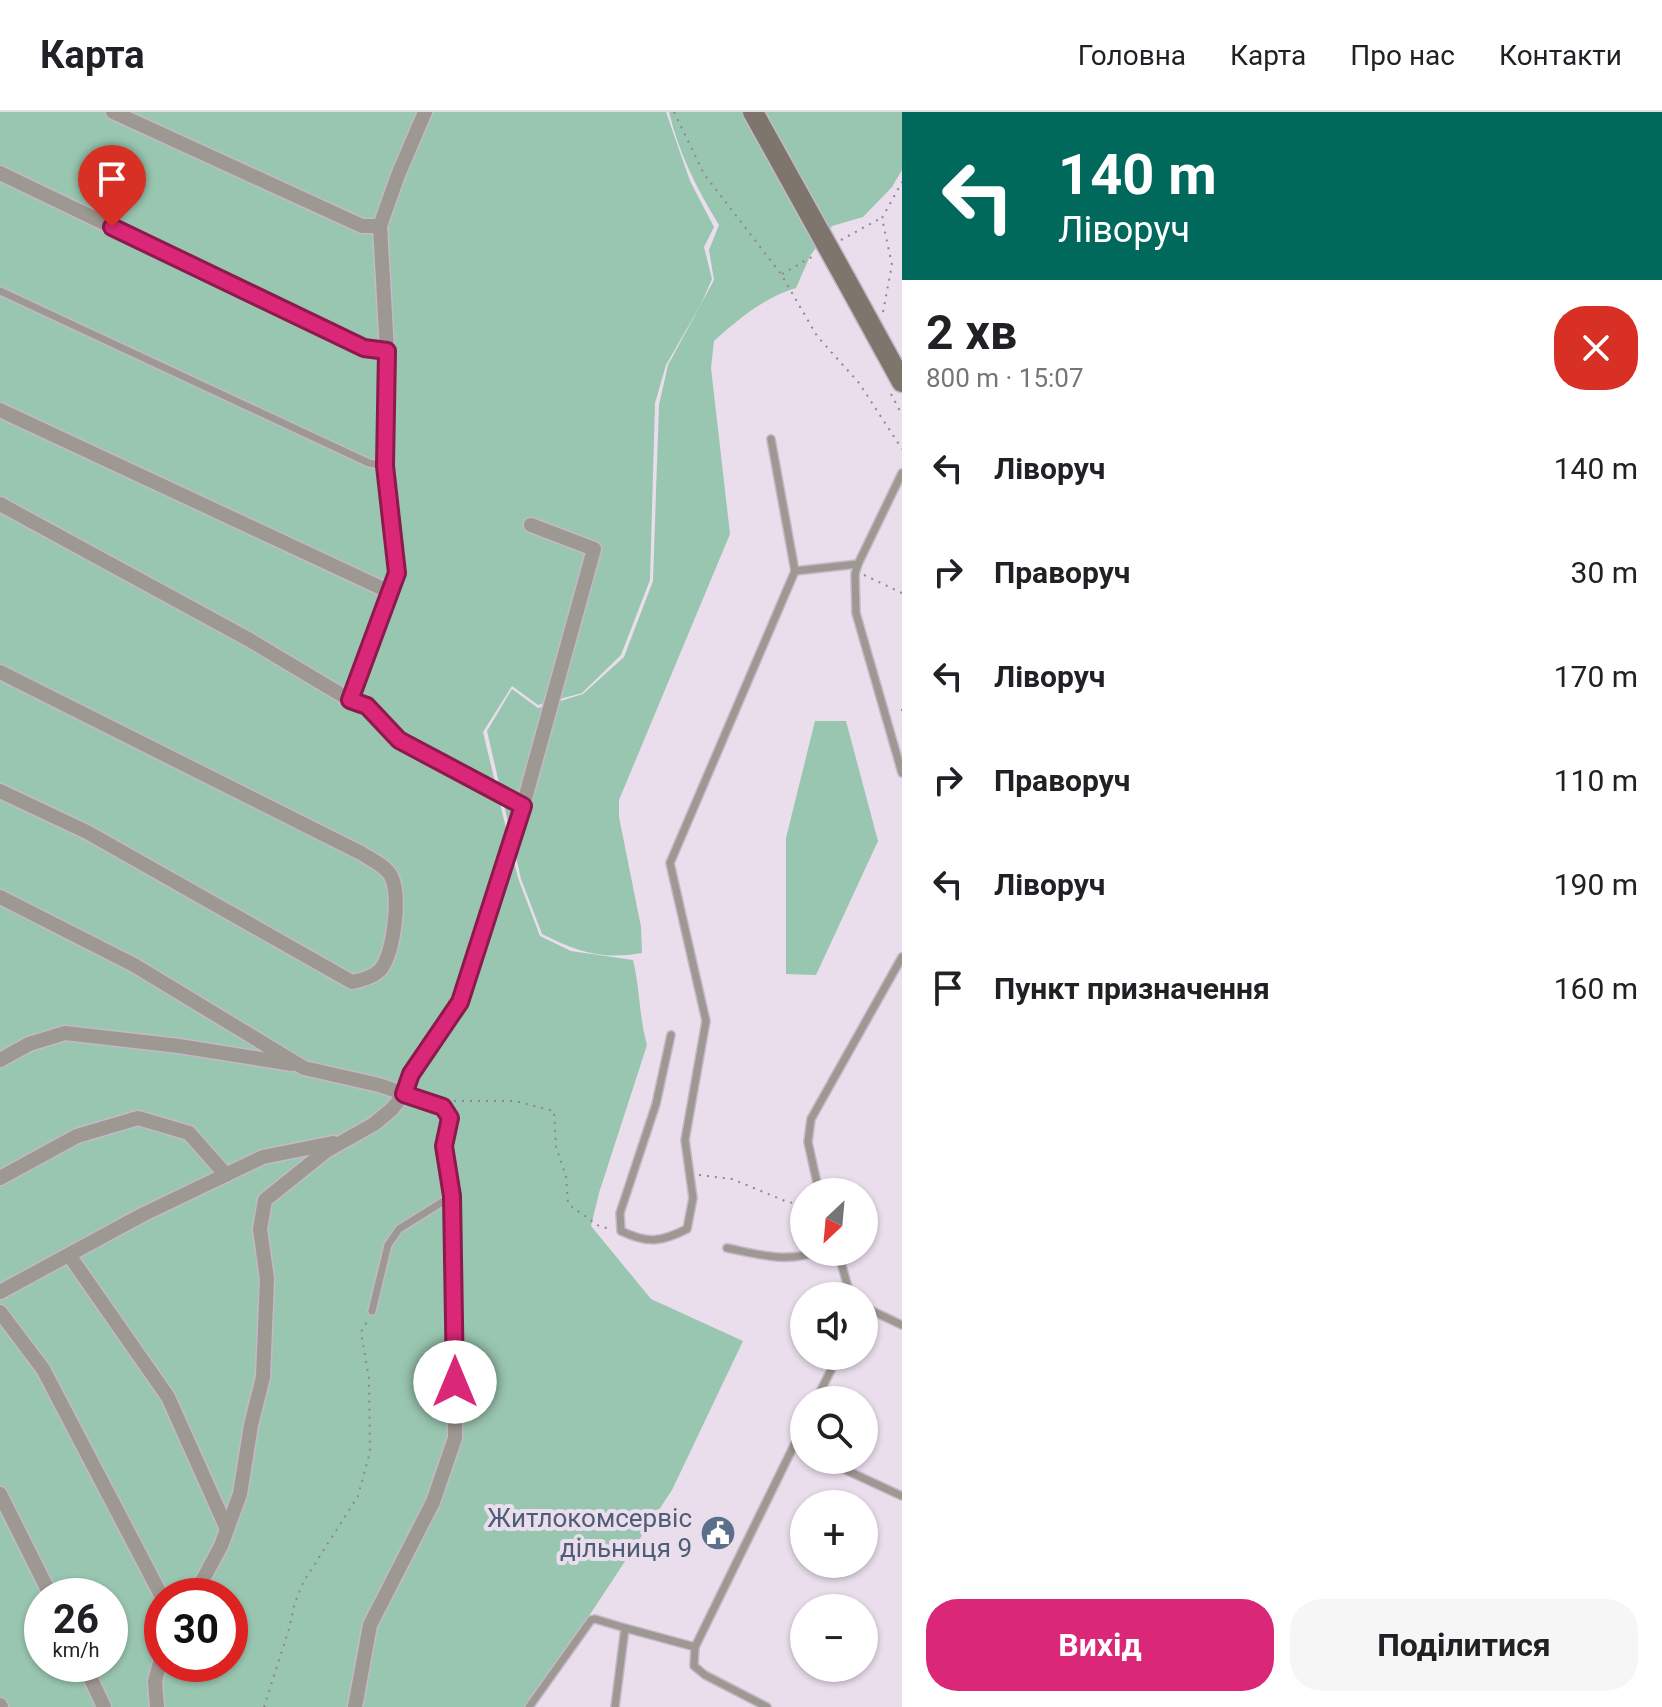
<!DOCTYPE html>
<html lang="uk">
<meta charset="utf-8">
<style>
body{margin:0;font-family:Roboto,sans-serif;background:#f6f6f6;color:#202124;height:100vh;display:flex;flex-direction:column;font-size:30px;white-space:nowrap}
*{box-sizing:border-box;margin:0}
p{font-size:26px;color:#757577}
.icon{flex:none;width:44px;height:44px;fill:none;stroke:currentColor;stroke-width:2;stroke-linecap:round;stroke-linejoin:round}
.map{position:relative;flex:1;overflow:hidden}
.panel{display:flex;flex-direction:column;background:#fff;width:760px}
.panel>*{flex:none}
.top-card{background:#00695c;color:#fff;overflow:hidden}
.needle{width:52px;rotate:206deg}
.controls{position:absolute;left:790px;top:1066px;display:grid;gap:16px}
.controls a{display:grid;place-items:center;width:88px;height:88px;border-radius:50%;background:#fff;box-shadow:0 2px 6px #0004;font-size:40px}
.speed{position:absolute;left:24px;top:1466px;display:flex;gap:16px;font-size:40px;font-weight:700;text-align:center}
.speed>*{display:grid;place-content:center;width:104px;height:104px;border-radius:50%;background:#fff;box-shadow:0 2px 6px #0004;line-height:1}
.speed small{font-size:20px;font-weight:400}
.speed .limit{border:12px solid #d22;background:#fff;color:#111}
.pin{position:absolute;display:grid;place-items:center;width:68px;height:68px;color:#fff;margin:-82px -34px;border-radius:50% 50% 50% 0;rotate:-45deg;box-shadow:0 0 8px #0007}
.pin .icon{rotate:45deg}
.me{position:absolute;width:88px;margin:-44px;rotate:0deg;stroke-linejoin:round;filter:drop-shadow(0 0 6px #0008)}
.turn{display:flex;align-items:center;gap:28px;height:168px;padding:0 24px;font-size:36px}
.turn .icon{width:104px;height:104px;stroke-width:2.5}
.turn b{display:block;font-size:56px;line-height:68px}
.round{display:grid;place-items:center;flex:none;width:84px;height:84px;border-radius:32px;background:#f6f6f6}
.overview{display:flex;align-items:center;justify-content:space-between;height:136px;padding:0 24px}
h1{font-size:48px;font-weight:700;line-height:60px}
.primary-button{display:flex;gap:16px;margin-top:auto;padding:16px 24px}
.primary-button a{flex:1;height:92px;border-radius:32px;background:#db2777;color:#fff;font-size:32px;font-weight:700;line-height:92px;text-align:center}
.primary-button a+a{background:#f6f6f6;color:#202124}
ul{padding:0;list-style:none}
li{display:flex;align-items:center;gap:24px;height:104px;padding:0 24px}
li div{flex:1}
li b{display:block;font-size:30px}
li em{font-style:normal}
header{display:flex;align-items:center;gap:48px;box-sizing:border-box;height:112px;padding:0 40px;background:#fff;border-bottom:2px solid #e0e0e0}
header strong{font-size:38px}
nav{display:flex;gap:44px;margin-inline-start:auto;font-size:28px}
main{display:flex;flex:1;min-height:0}
.map>svg:first-child{display:block}
.green{fill:#99c6b0;fill-rule:evenodd}
.lines{fill:none;stroke-linecap:round;stroke-linejoin:round}
.service-casing{stroke:#c4b9c6;stroke-width:10}
.minor-casing{stroke:#c4b9c6;stroke-width:17}
.secondary-casing{stroke:#c4b9c6;stroke-width:23}
.path{stroke:#8f8690;stroke-width:2;stroke-dasharray:2 6;stroke-linecap:butt}
.service{stroke:#9e9893;stroke-width:7}
.minor{stroke:#9e9893;stroke-width:14}
.secondary{stroke:#7e756d;stroke-width:20}
.secondary-bridge-casing{stroke:#c4b9c6;stroke-width:23;stroke-linecap:butt}
.secondary-bridge{stroke:#7e756d;stroke-width:20}
.route-casing{stroke:#8e194d;stroke-width:20}
.route{stroke:#db2777;stroke-width:14}
.labels{text-anchor:middle;stroke-width:8;stroke-linejoin:round;paint-order:stroke}
.service-label{font-size:26px;fill:#4e5e75;stroke:#eaddec;text-anchor:end}
</style>
<header>
<strong>Карта</strong>
<nav><a>Головна</a><a>Карта</a><a>Про нас</a><a>Контакти</a></nav>
</header>
<main>
<div class="map">
<svg width="902" height="1595" viewBox="0 0 902 1595">
<rect width="100%" height="100%" fill="#eaddec"/>
<g class="green">
<path d="M0,0h666l24,69 24,46 -10,20 8,32 -11,25 -35,61 -11,38 -5,177 -29,75 -39,38 -44,12 -26,-19 -29,46 35,146 22,58 31,15 62,9c7,28 6,57 14,85l-48,148 -8,33 60,73 92,42 -71,149 -85,129 -62,88h-525zM42,1484h68v68h-68zM162,1484h68v68h-68z"/>
<path d="M669,0h233v58l-10,17 -29,30 -31,9 -22,30 -14,32c-31,9 -58,31 -82,53l-3,27 19,166 -111,266v17l22,110 1,26c-40,7 -65,-1 -100,-19l-21,-55 -34,-148 25,-42 26,19 45,-14 41,-37 29,-76 6,-176 9,-40 46,-85 -5,-30 10,-25c-22,-36 -40,-71 -50,-113z"/>
<path d="M815,609h31l32,120 -62,134 -30,-1v-136z"/>
</g>
<g class="lines">
<defs>
<g id="service">
<path d="M0,179l369,172 16,3"/>
<path d="M771,327l24,132 63,-7"/>
<path d="M902,361l-44,91 -3,10 1,39 46,160"/>
<path d="M671,923l-15,69 -36,109 1,18c27,13 40,11 66,-2l6,-31 -8,-58 21,-119 -36,-158 125,-292"/>
<path d="M819,1080l-11,-50 3,-23 91,-162"/>
<path d="M727,1136c30,6 59,15 89,4"/>
<path d="M838,1140l10,35 6,9"/>
<path d="M864,1195l38,18"/>
<path d="M372,1199l16,-66 11,-16 53,-33"/>
<path d="M816,1288l22,-44"/>
<path d="M824,1348l78,36"/>
<path d="M695,1535l109,-222"/>
<path d="M529,1595l62,-87 4,-1 30,9"/>
<path d="M615,1595l10,-79 70,19 -1,19 11,9 62,32"/>
</g>
<g id="minor">
<path d="M113,0l249,114h18"/>
<path d="M0,61l364,175 23,3"/>
<path d="M0,298l390,182"/>
<path d="M0,392l248,135 102,61 17,6 32,34 124,66"/>
<path d="M0,560l361,181c9,6 25,13 30,23 10,20 3,75 -10,93 -7,8 -19,11 -29,13l-265,-150 -87,-41"/>
<path d="M350,588l47,-127 -12,-107 2,-115 -7,-125 18,-51 27,-63"/>
<path d="M0,785l134,68 170,103 75,17 64,22 7,11 -6,28 8,50 3,103v139l-22,64 -63,123 -15,82"/>
<path d="M0,948l29,-16 36,-11 114,13 113,18"/>
<path d="M0,1066l77,-42 61,-18 51,15 37,42"/>
<path d="M69,1143l99,142 59,132"/>
<path d="M0,1180l142,-77 121,-58 70,-14"/>
<path d="M0,1200l43,57 119,228"/>
<path d="M0,1382l51,102"/>
<path d="M194,1484l27,-50 19,-52 11,-69 12,-48 4,-98 -7,-50 5,-29 61,-49 48,-27 18,-15 12,-15 7,-20 49,-72 63,-196 71,-257 -63,-24"/>
<path d="M84,1552l20,43"/>
<path d="M0,1593l1,2"/>
<path d="M157,1595l-2,-26 7,-26"/>
</g>
<path id="secondary" d="M845,166l57,104"/>
</defs>
<use href="#service" class="service-casing"/>
<use href="#minor" class="minor-casing"/>
<use href="#secondary" class="secondary-casing"/>
<g class="path">
<path d="M674,0l30,62 77,100 36,62 42,47 43,66"/>
<path d="M841,128l40,-22"/>
<path d="M782,162l33,-19"/>
<path d="M883,200l9,-47 -10,-47 20,-36"/>
<path d="M891,282l11,21"/>
<path d="M864,463l38,18"/>
<path d="M902,597v2"/>
<path d="M454,989h61l39,10 2,36 10,29 2,28 31,22 11,3"/>
<path d="M699,1063l33,4 53,22 19,5"/>
<path d="M264,1595l25,-78 6,-27 9,-21 54,-85 12,-44 -1,-73 -8,-47 7,-12"/>
</g>
<use href="#service" class="service"/>
<use href="#minor" class="minor"/>
<use href="#secondary" class="secondary"/>
<defs>
<path id="secondary-bridge" d="M753,0l92,166"/>
</defs>
<use href="#secondary-bridge" class="secondary-bridge-casing"/>
<use href="#secondary-bridge" class="secondary-bridge"/>
</g>
<g class="lines">
<defs>
<path id="route" d="M112,115l252,121 23,3 -2,115 12,107 -47,127 17,6 32,34 124,66 -63,196 -49,72 -7,20 39,13 7,11 -6,28 8,50 3,186"/>
</defs>
<use href="#route" class="route-casing"/>
<use href="#route" class="route"/>
</g>
<defs>
<symbol id="civic-disc" viewBox="-11 -11 22 22"><circle r="9.5" fill="#5c6f8a" stroke="#eaddec"/><path d="M-.6-6.5H3V-4.5H.6V-3L4-1V1h2V6H-6V1h2V-1L-.6-3ZM-1.2 2.5V6h2.4V2.5Z" fill="#fff"/></symbol>
</defs>
<g fill-rule="evenodd">
<use href="#civic-disc" x="698" y="1401" width="40" height="40"/>
</g>
<g class="labels">
<g class="service-label">
<text x="692" y="1415">Житлокомсервіс<tspan x="692" dy="30">дільниця 9</tspan></text>
</g>
</g>
</svg>
<div class="controls">
<a><svg class="needle" viewBox="-14 -14 28 28"><path d="M0-13l5 13h-10z" fill="#e53935"/><path d="M0 13l5-13h-10z" fill="#757577"/></svg></a>
<a><svg class="icon" aria-label="sound" viewBox="0 0 24 24"><path d="M4 9h4l5-4v14l-5-4H4zM17 9q2 3 0 6"/></svg></a>
<a><svg class="icon" aria-label="search" viewBox="0 0 24 24"><circle cx="10" cy="10" r="6"/><path d="M15 15l6 6"/></svg></a>
<a>+</a>
<a>−</a>
</div>
<div class="speed"><div>26<small>km/h</small></div><div class="limit">30</div></div>
<div class="pin" style="left:112px;top:115px;background:#d93025"><svg class="icon" aria-label="arrive" viewBox="0 0 24 24"><path d="M6 21V4h12l-3 4 3 4H6"/></svg></div>
<svg class="me" style="left:455px;top:1270px" viewBox="-20 -20 40 40"><circle r="19" fill="#fff"/><path d="M0-13L10 11 0 6-10 11z" fill="#db2777"/></svg>
</div>
<section class="panel">
<div class="top-card">
<div class="turn"><svg class="icon" aria-label="left" viewBox="0 0 24 24"><path d="M17 20v-9H6M10 6l-5 5 5 5"/></svg><div><b>140 m</b>Ліворуч</div></div>
</div>
<div class="overview"><div><h1>2 хв</h1><p>800 m · 15:07</p></div><a class="round" style="background:#d93025;color:#fff"><svg class="icon" aria-label="close" viewBox="0 0 24 24"><path d="M6 6l12 12M18 6L6 18"/></svg></a></div>
<ul>
<li><svg class="icon" aria-label="left" viewBox="0 0 24 24"><path d="M17 20v-9H6M10 6l-5 5 5 5"/></svg><div><b>Ліворуч</b></div><em>140 m</em></li>
<li><svg class="icon" aria-label="right" viewBox="0 0 24 24"><path d="M7 20v-9h11M14 6l5 5-5 5"/></svg><div><b>Праворуч</b></div><em>30 m</em></li>
<li><svg class="icon" aria-label="left" viewBox="0 0 24 24"><path d="M17 20v-9H6M10 6l-5 5 5 5"/></svg><div><b>Ліворуч</b></div><em>170 m</em></li>
<li><svg class="icon" aria-label="right" viewBox="0 0 24 24"><path d="M7 20v-9h11M14 6l5 5-5 5"/></svg><div><b>Праворуч</b></div><em>110 m</em></li>
<li><svg class="icon" aria-label="left" viewBox="0 0 24 24"><path d="M17 20v-9H6M10 6l-5 5 5 5"/></svg><div><b>Ліворуч</b></div><em>190 m</em></li>
<li><svg class="icon" aria-label="arrive" viewBox="0 0 24 24"><path d="M6 21V4h12l-3 4 3 4H6"/></svg><div><b>Пункт призначення</b></div><em>160 m</em></li>
</ul>
<div class="primary-button"><a>Вихід</a><a>Поділитися</a></div>
</section>
</main>
